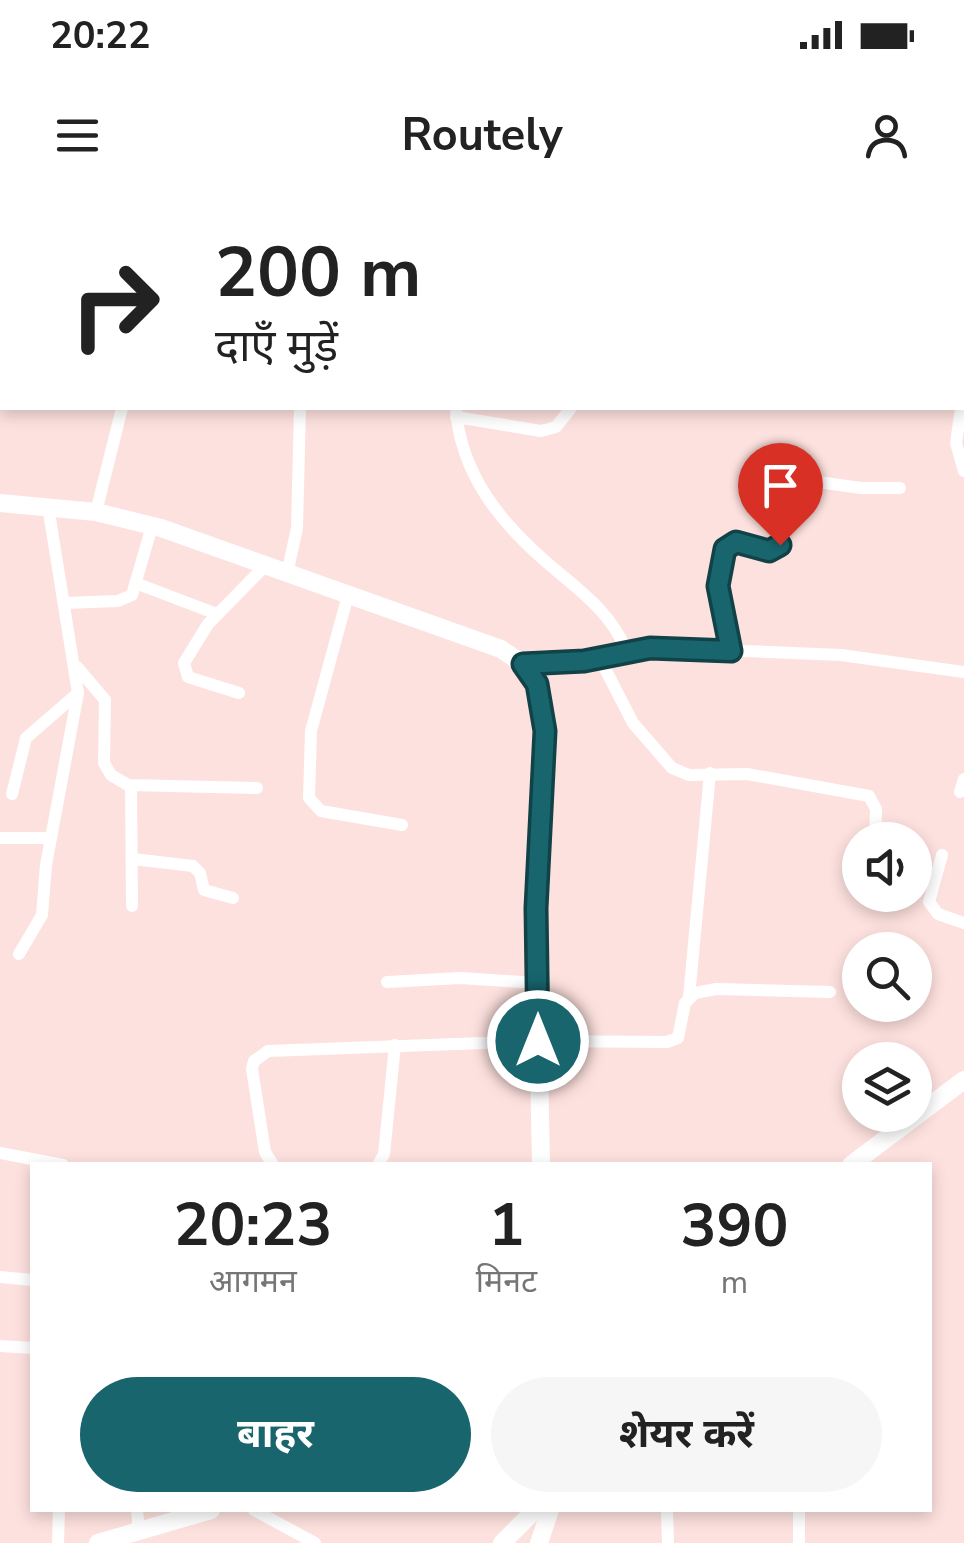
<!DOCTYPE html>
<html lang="hi">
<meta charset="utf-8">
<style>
body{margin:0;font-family:"Nunito Sans","Noto Sans Devanagari",sans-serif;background:#f6f6f6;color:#222;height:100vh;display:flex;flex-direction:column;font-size:38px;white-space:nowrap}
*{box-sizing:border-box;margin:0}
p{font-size:32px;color:#767676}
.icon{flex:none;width:55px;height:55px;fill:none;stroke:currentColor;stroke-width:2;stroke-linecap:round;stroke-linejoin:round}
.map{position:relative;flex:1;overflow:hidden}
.drawer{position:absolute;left:30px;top:962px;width:902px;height:350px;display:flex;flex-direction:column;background:#fff;border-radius:0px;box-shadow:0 5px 15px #0003}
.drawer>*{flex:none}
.top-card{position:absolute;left:0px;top:0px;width:965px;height:210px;box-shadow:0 5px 15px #0003;background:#fff;color:#222;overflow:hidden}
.controls{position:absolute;left:842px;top:622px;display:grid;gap:20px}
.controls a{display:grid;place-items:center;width:90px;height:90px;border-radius:50%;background:#fff;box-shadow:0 5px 15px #0003;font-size:50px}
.pin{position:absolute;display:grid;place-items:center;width:85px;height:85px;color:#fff;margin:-102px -42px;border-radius:50% 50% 50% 0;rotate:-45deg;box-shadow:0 0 10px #0007}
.pin .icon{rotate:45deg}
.me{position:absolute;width:110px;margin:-55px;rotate:0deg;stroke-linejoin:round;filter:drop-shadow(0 0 8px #0008)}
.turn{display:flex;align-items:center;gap:35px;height:210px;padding:0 50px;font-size:45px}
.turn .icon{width:130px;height:130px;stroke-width:2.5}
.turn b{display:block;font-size:70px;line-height:85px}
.eta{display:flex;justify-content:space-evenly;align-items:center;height:170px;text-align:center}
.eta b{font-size:60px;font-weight:700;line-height:70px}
.action{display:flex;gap:20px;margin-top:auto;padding:20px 50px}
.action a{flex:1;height:115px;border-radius:60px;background:#18656d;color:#fff;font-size:40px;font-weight:700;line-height:115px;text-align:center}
.action a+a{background:#f6f6f6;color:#222}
.status{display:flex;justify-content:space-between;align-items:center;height:70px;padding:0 50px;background:#fff;direction:ltr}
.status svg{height:28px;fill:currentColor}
header{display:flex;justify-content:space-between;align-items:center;height:130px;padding:0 50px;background:#fff;font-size:45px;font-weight:700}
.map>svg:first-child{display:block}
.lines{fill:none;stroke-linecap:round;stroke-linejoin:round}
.street{stroke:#fff;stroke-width:12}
.secondary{stroke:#fff;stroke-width:18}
.route-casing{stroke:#104247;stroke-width:25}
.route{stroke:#18656d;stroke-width:18}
</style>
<div class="status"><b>20:22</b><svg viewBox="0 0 49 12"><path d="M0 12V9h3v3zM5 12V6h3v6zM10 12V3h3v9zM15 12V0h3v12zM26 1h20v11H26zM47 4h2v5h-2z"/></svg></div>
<header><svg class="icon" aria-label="menu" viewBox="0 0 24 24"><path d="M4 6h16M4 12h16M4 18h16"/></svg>Routely<svg class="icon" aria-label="person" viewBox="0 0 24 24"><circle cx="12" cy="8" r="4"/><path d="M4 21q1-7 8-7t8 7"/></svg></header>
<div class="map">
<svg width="964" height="1343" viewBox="0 0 964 1343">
<rect width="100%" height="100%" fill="#fde1de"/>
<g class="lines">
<g class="street">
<path d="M755,0v2"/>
<path d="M219,2l1,-2"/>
<path d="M388,2l1,-2"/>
<path d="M422,2l1,-2"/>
<path d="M683,2v-2"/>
<path d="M844,2v-2"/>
<path d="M0,177l2,-1"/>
<path d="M962,196l2,-10"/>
<path d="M456,208c4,66 46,117 96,159 30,25 60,47 75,85"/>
<path d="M961,208l-5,35 8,28"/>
<path d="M456,217l85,14 15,-4 15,-19"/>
<path d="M96,312l26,-104"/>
<path d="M287,374l10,-46 3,-120"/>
<path d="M138,384l79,30"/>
<path d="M348,395l-37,136 -2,67 12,13 81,14"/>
<path d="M65,403l53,-2 14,-6 20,-69"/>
<path d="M731,451l-13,-65 9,-40c16,-8 33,8 51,2l26,-68 57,8h39"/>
<path d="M600,459l33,64 39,45 17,7 58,-1 122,22 7,13 -1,31"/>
<path d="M523,464l61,-3 85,-13 172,7 123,17"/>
<path d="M77,467l28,33 -1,63 7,12 17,10 129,3"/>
<path d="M239,493l-51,-16 -4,-14 24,-39 57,-58"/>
<path d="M131,586l1,120"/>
<path d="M960,592l4,-13"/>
<path d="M12,594l14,-56 52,-45"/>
<path d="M0,638h51"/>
<path d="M942,655l-13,47 9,12 26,9"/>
<path d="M133,659l60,7 7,7 4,17 29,8"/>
<path d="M19,754l23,-39 4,-50 32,-172 -30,-187"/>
<path d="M387,782l73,-4 77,5"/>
<path d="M689,797l21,-224"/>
<path d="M0,953l63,12"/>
<path d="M273,965l-8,-13 -13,-83 2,-8 14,-10 270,-10 129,1 11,-4 7,-35 10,-10 21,-4 114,3"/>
<path d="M378,965l6,-11 11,-109"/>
<path d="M0,1077l32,3"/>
<path d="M0,1146l32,2"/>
<path d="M137,1310l2,22"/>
<path d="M254,1310l61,33"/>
<path d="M667,1310l1,33"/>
<path d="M799,1310v33"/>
<path d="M58,1343l1,-33"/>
</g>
<g class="secondary">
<path d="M355,0l7,2"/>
<path d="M962,75h2"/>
<path d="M0,303l96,9 65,16 340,121 22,15 14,20 6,23 -7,201 5,257"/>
<path d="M851,965l113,-85"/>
<path d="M98,1343l113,-33"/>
<path d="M502,1343l33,-33"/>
<path d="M539,1343l11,-33"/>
</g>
</g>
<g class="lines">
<defs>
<path id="route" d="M538,841l-2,-133 9,-177 -8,-47 -14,-20 61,-3 66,-13 81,3 -13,-65 7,-37 11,-7 33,9 11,-6"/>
</defs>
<use href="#route" class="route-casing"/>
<use href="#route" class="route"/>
</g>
</svg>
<div class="controls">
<a><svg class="icon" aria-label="sound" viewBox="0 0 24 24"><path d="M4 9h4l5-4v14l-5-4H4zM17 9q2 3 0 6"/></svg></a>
<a><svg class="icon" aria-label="search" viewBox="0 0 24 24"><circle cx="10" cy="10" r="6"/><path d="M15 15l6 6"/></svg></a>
<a><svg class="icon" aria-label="layers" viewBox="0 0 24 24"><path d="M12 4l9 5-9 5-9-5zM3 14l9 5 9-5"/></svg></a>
</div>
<div class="pin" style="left:780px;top:345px;background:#d93025"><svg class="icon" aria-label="arrive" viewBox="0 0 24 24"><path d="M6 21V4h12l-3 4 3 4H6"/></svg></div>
<svg class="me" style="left:538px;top:841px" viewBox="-20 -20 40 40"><circle r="17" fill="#18656d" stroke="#fff" stroke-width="3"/><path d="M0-11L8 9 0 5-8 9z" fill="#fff"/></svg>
<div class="top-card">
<div class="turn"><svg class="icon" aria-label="right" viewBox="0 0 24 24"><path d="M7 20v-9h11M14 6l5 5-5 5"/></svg><div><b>200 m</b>दाएँ मुड़ें</div></div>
</div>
<section class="drawer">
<div class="eta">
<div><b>20:23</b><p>आगमन</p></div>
<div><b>1</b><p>मिनट</p></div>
<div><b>390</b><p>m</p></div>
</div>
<div class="action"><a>बाहर</a><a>शेयर करें</a></div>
</section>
</div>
